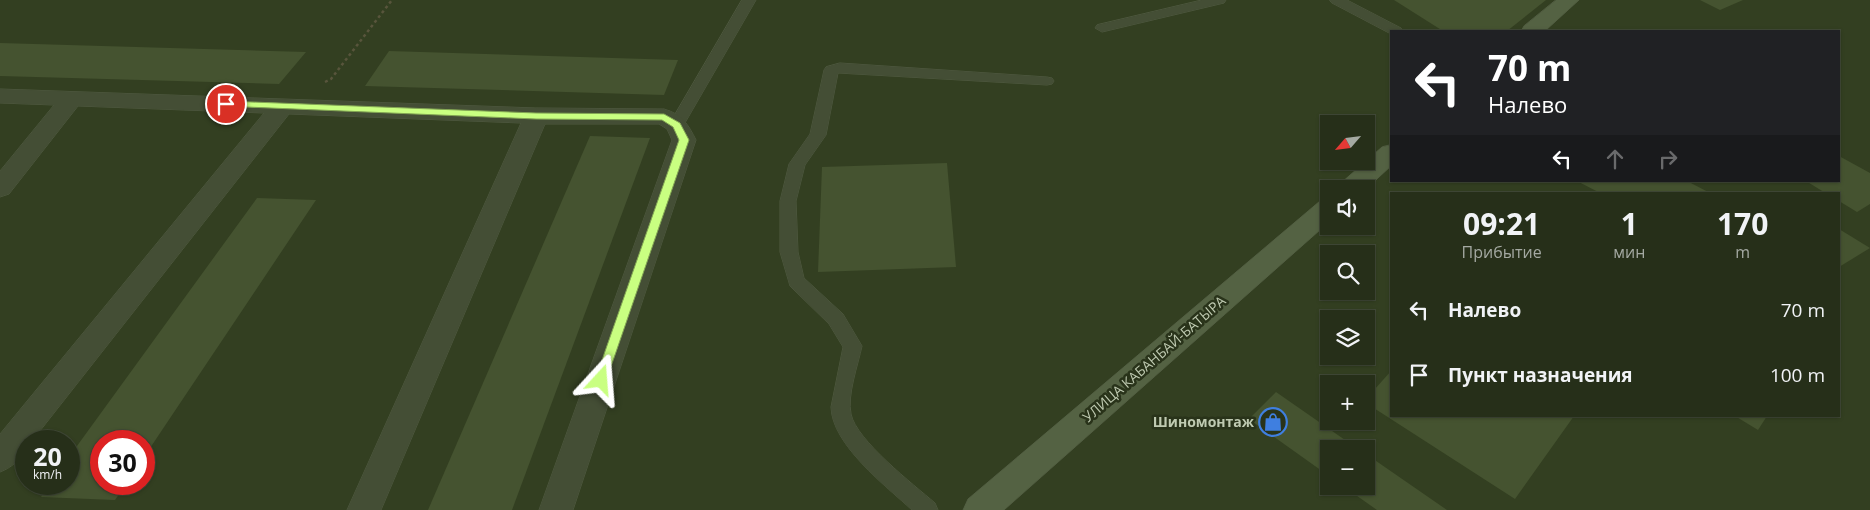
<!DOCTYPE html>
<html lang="ru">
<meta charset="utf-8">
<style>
body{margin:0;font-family:"Open Sans",sans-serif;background:#2e3722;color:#f1f3f6;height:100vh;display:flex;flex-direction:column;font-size:19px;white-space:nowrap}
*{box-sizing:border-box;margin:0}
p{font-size:16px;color:#a4a9a2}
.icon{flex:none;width:28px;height:28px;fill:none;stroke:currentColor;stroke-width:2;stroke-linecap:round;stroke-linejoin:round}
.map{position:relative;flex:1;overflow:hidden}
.panel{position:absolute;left:1390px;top:192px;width:450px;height:225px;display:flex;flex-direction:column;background:#262f19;border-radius:0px;box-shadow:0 1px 4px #0004,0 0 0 1px #424a38}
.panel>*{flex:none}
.banner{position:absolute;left:1390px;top:30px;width:450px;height:152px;border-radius:0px;box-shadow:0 1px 4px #0004,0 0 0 1px #424a38;background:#202124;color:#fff;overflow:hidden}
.needle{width:32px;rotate:242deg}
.tools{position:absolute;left:1320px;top:115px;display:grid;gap:10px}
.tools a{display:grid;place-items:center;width:55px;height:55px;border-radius:0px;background:#262f19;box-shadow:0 1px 4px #0004,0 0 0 1px #424a38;font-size:25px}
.speed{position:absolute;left:15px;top:430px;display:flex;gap:10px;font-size:25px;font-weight:700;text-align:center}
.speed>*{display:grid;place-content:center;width:65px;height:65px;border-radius:50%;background:#262f19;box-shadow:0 1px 4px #0004,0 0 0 1px #424a38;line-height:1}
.speed small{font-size:12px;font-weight:400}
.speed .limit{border:8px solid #d22;background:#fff;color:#111}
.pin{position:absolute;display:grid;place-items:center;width:42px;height:42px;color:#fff;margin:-21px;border:2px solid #fff;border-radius:50%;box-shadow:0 1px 5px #0007}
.me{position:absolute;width:55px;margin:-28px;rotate:19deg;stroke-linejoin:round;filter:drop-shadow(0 0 4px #0008)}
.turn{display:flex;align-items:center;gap:18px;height:105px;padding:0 15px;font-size:22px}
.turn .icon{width:65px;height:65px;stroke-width:2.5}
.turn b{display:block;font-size:35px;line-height:42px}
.lanes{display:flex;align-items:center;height:48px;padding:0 15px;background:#0003;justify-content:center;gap:25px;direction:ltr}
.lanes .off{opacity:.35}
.eta{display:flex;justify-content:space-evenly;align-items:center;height:85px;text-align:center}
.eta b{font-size:30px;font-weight:700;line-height:35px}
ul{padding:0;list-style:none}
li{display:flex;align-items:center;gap:15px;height:65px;padding:0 15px}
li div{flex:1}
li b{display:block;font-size:19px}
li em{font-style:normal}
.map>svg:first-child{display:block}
.building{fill:#455330}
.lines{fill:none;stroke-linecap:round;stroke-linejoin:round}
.service-casing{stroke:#505a41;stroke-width:1}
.minor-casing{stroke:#505a41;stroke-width:1}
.secondary-casing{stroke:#505a41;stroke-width:1}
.path{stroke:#58553c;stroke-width:2.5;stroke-dasharray:3 3;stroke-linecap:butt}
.service{fill:#444e35;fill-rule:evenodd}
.minor{fill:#444e35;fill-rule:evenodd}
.secondary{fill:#546243;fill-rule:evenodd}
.route{fill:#c9ff81;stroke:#83a654}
.labels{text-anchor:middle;stroke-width:5;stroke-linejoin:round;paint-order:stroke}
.street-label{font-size:14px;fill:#bfcab1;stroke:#29331a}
.poi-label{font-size:14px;font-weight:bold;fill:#bfcab1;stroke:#29331a;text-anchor:end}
</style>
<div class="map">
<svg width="1870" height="510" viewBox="0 0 1870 510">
<rect width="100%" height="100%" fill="#333f21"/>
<g class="building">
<path d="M1394,0h152l-39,31h-64z"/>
<path d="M1700,0h43l-23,10z"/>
<path d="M0,43l306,9 -27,32 -279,-8z"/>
<path d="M389,51l289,9 -14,35 -299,-9z"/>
<path d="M590,136l60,2 -138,372h-84z"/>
<path d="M1839,156l31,17v31l-13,8 -18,-11v-7h-12l-21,-13h33z"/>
<path d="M947,163l9,104 -138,5 4,-105z"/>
<path d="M1577,181h110l25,13h-110z"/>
<path d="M257,198l59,2 -172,257v-16h-43v43h25l-11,16 -74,-3 9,-13h19v-27z"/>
<path d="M1839,229l31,19 -31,19z"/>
<path d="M1391,371v45h183l-59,83 -149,-96v-4z"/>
<path d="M1276,392l82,57h-29v27l-80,-57z"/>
<path d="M1735,416h32l-9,14z"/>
<path d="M1366,454l81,56h-70l-34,-24h23z"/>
</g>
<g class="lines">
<defs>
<g id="service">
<path d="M742,0h14l-74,128h-10l-3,-3z"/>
<path d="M1202,0h24l-2,3 -122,29 -7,-4 2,-3z"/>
<path d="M1330,0h17l54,28 2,3h-12v3l-59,-31z"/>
<path d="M840,63l207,14 5,1 2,3 -2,3 -5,1 -209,-12 -12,62 -21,30 -9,36 2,51 6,26 39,36 19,32c-4,19 -15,49 -11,68 5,26 63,71 84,89l3,7h-26c-26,-24 -80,-65 -81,-103l12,-60 -14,-23 -39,-38 -10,-34v-51l9,-37 21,-30 14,-64 2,-3z"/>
</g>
<path id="minor" d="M0,89l536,19 128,1c18,5 24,15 32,31l-123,370h-34l133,-370 -5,-11 -8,-5h-114l-164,386h-34l174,-387 -232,-9 -257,327h-6c0,15 -13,26 -26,31v-38l264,-321 -186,-7 -69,88 -9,3v-26l54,-66 -54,-2z"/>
<g id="secondary">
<path d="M1556,0h23l-34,31h-24l3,-5z"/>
<path d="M1391,145v21l-25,23h-29l4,-6 41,-36z"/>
<path d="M1329,198v24l-325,288h-41l5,-11 352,-298z"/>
</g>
</defs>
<use href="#service" class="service-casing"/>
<use href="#minor" class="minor-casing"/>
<use href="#secondary" class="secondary-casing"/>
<path class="path" d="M325,82l6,-3 61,-79"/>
<use href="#service" class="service"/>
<use href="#minor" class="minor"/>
<use href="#secondary" class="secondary"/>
</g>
<path class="route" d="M226,101l310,12 128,1 16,9 9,17 -84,244h-9l-1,-4 84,-240 -6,-13 -11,-7 -126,-1 -314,-13v-4z"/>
<defs>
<symbol id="shop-ring" viewBox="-11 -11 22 22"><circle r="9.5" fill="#29331a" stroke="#3f7fe0" stroke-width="1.5"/><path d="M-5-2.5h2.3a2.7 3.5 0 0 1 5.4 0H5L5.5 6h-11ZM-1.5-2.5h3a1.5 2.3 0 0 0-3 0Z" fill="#3f7fe0"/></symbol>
</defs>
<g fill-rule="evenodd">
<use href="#shop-ring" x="1257" y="406" width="32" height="32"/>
</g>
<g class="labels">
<g class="street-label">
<text transform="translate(1154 359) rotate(-41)" y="5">УЛИЦА КАБАНБАЙ-БАТЫРА</text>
</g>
<g class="poi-label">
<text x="1254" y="427">Шиномонтаж</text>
</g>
</g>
</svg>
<div class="tools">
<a><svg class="needle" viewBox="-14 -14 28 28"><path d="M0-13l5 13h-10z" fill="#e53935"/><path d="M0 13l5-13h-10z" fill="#a4a9a2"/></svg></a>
<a><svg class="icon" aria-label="sound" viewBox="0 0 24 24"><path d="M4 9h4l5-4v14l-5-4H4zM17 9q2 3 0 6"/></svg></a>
<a><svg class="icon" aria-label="search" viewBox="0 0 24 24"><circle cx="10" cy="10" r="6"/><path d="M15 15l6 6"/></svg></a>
<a><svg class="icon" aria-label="layers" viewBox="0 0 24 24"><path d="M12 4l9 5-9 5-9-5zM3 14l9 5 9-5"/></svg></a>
<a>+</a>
<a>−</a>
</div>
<div class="speed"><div>20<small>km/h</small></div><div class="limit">30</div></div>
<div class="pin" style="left:226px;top:104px;background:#d93025"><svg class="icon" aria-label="arrive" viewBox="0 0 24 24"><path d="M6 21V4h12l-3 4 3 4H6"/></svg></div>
<svg class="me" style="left:601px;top:380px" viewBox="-20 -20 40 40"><path d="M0-17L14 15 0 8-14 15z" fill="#c9ff81" stroke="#fff" stroke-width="4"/></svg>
<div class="banner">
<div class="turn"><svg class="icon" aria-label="left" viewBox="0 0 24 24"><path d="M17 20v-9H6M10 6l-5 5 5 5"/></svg><div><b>70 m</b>Налево</div></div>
<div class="lanes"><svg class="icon" aria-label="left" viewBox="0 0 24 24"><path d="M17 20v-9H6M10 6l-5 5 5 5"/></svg><svg class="icon off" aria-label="ahead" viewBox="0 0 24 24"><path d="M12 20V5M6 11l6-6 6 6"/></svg><svg class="icon off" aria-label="right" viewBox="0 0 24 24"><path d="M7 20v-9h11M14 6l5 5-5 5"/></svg></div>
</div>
<section class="panel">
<div class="eta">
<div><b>09:21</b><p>Прибытие</p></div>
<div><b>1</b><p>мин</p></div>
<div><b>170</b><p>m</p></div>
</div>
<ul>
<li><svg class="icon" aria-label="left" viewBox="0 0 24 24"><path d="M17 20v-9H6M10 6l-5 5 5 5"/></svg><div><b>Налево</b></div><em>70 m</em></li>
<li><svg class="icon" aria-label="arrive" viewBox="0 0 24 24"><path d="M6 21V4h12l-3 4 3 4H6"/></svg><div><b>Пункт назначения</b></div><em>100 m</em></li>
</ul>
</section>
</div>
